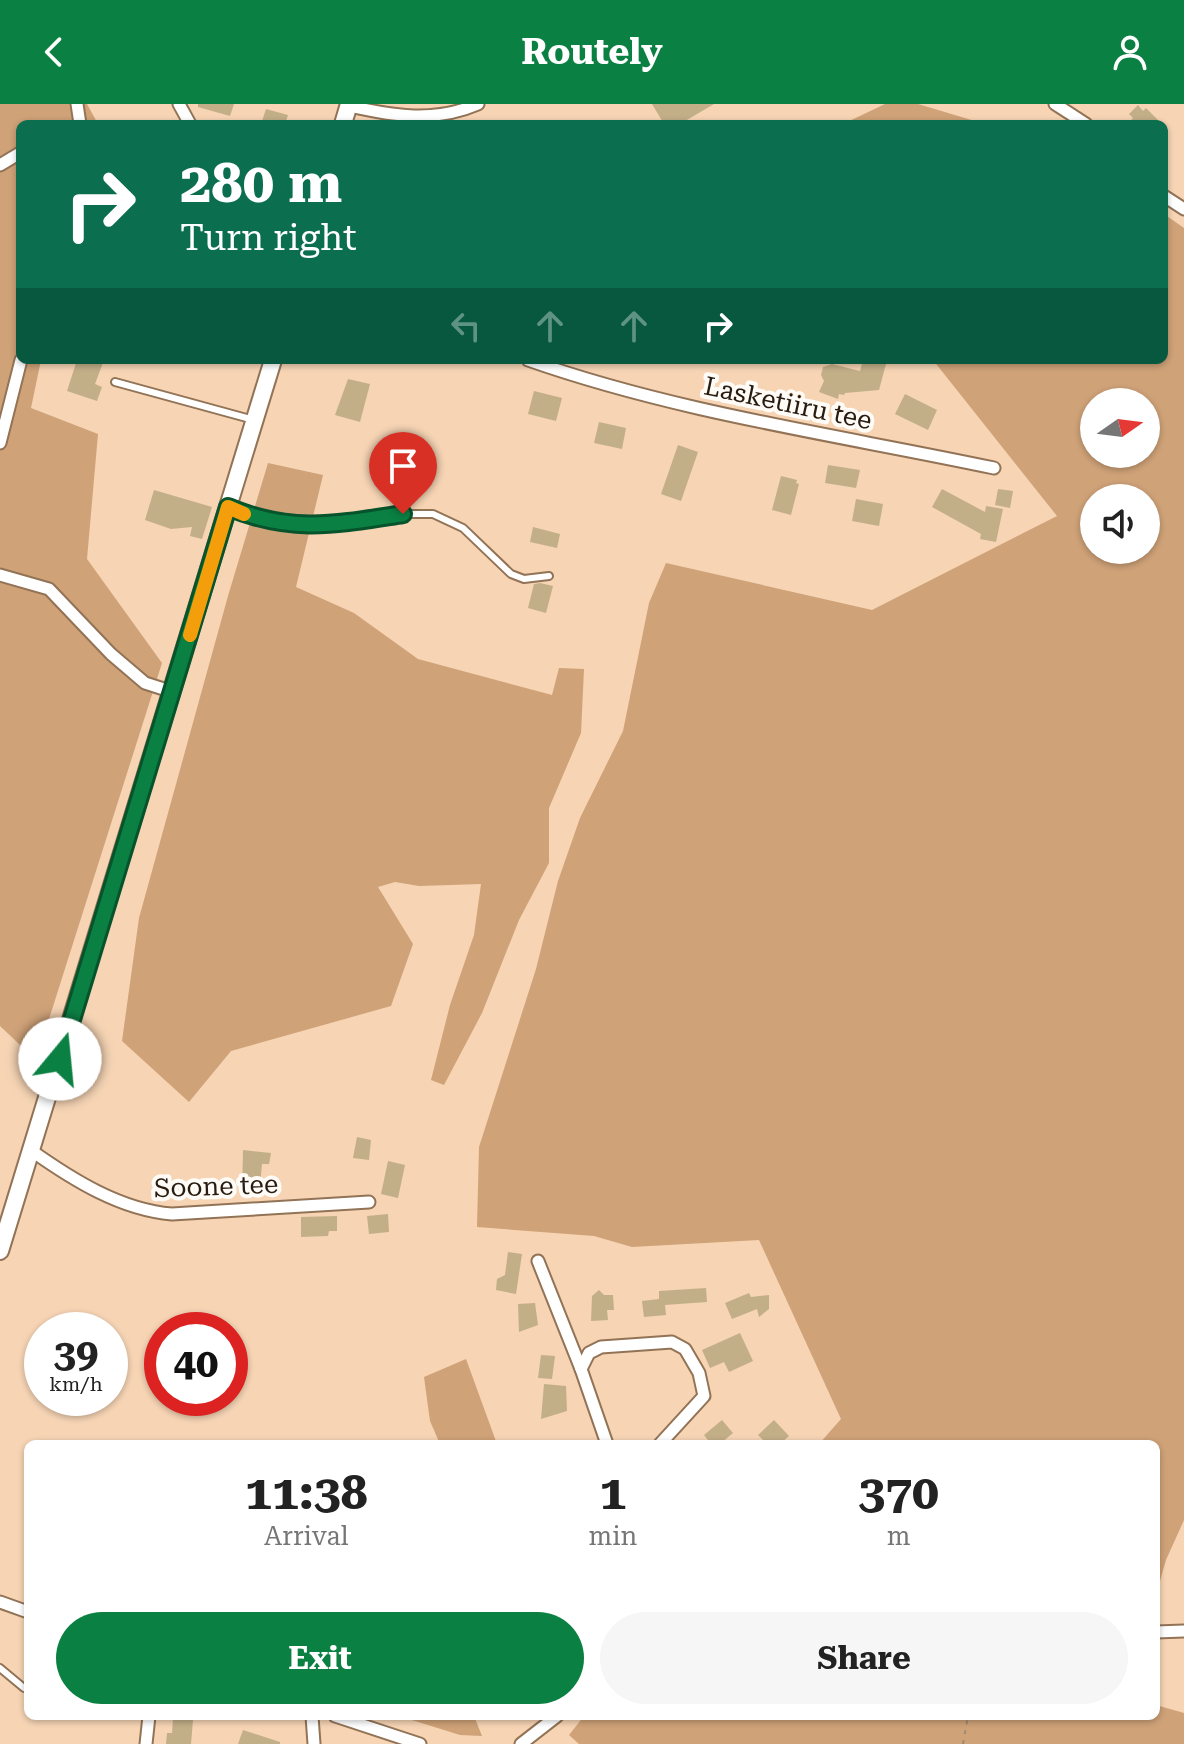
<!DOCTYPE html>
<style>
body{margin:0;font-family:"Roboto Serif",serif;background:#f6f6f6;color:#222;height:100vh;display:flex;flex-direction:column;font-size:30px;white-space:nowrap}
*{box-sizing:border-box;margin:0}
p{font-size:26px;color:#767676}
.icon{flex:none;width:44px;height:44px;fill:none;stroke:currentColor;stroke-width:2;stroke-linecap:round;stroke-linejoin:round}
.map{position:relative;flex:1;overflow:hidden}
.details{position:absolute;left:24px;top:1336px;width:1136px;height:280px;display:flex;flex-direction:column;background:#fff;border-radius:12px;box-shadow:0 2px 6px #0004}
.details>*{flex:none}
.banner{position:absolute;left:16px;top:16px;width:1152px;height:244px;border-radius:12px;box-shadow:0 2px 6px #0004;background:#0b6e4f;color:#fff;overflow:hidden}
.needle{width:52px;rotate:76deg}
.buttons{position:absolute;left:1080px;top:284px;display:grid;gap:16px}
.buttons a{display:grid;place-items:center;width:80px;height:80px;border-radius:50%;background:#fff;box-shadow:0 2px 6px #0004;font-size:40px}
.speed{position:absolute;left:24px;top:1208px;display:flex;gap:16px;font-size:40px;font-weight:700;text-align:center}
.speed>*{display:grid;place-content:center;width:104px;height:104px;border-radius:50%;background:#fff;box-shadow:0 2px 6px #0004;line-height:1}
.speed small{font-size:20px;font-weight:400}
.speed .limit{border:12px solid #d22;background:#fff;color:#111}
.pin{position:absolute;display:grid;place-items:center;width:68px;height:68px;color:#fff;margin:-82px -34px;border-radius:50% 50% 50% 0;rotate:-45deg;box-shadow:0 0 8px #0007}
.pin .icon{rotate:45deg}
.me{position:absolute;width:88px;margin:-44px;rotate:17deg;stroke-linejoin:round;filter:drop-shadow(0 0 6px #0008)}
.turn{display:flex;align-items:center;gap:28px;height:168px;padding:0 32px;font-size:36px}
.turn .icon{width:104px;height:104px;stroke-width:2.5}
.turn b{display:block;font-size:56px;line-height:68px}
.lanes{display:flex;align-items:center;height:76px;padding:0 32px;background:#0003;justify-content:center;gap:40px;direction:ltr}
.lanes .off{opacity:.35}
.eta{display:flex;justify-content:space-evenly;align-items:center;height:136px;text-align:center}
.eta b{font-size:48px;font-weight:700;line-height:56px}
.primary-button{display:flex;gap:16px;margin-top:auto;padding:16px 32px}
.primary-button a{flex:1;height:92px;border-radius:48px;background:#0b8043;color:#fff;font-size:32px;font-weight:700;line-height:92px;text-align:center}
.primary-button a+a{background:#f6f6f6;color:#222}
header{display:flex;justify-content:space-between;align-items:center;height:104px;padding:0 32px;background:#0b8043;color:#fff;font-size:36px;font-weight:700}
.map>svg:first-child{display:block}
.green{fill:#cfa278;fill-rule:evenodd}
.building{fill:#c2af88}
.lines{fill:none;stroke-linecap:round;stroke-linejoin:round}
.lane-casing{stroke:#927356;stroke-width:10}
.street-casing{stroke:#927356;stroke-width:15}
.secondary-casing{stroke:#927356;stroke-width:20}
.path{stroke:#a18870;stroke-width:2;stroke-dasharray:4 6;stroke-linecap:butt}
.lane{stroke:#fff;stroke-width:6}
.street{stroke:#fff;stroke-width:11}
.secondary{stroke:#fff;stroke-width:16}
.route-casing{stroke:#07532c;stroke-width:20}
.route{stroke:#0b8043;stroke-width:14}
.slow{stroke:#f59e0b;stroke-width:14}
.labels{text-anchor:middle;stroke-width:8;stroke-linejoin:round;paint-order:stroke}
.street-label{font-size:26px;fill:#281c10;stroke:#fffcf8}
</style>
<header><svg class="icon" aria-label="back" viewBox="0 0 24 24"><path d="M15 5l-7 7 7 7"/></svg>Routely<svg class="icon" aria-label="person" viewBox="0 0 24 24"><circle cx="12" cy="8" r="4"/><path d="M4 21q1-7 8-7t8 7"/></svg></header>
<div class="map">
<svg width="1184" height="1640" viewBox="0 0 1184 1640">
<rect width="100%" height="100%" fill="#f6d4b4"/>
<g class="green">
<path d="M0,0h87l11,20h-78v236h21l-10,48 67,26 -11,125 75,104 -126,397 -36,-34z"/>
<path d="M885,0h33l67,20h-142z"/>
<path d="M1164,110l20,14v1292l-18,40 -10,35v-151h-337l22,-25 -82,-179 -127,7 -38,-11 -117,-9 2,-80 57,-178 22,-88 22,-63 43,-87 26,-128 17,-40 206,47 185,-94 -124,-156h231zM1146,298v52h-52v-52zM1146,394v52h-52v-52z"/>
<path d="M268,359l55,12 -27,112 58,26 64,46 134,36 7,-27 25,1 -3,64 -32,75v55l-30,57 -37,93 -38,72 -13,-5 19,-75 24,-70 7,-51 -62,2 -24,-4 -17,5 35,57 -22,62 -160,45 -42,51 -67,-61 17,-123 89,-322z"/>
<path d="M466,1255l31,85h-57l-10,-23 -6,-44z"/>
<path d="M1156,1601l28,8v31h-605l-10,-9 15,-19h572z"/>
<path d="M399,1612h75l8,20 -22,-1z"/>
</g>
<g class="building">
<path d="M198,0h36l-4,12 -32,-9z"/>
<path d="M652,0h62l-34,20h-16z"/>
<path d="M1138,1l5,6 3,-3 16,16h-35l6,-6 -4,-4z"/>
<path d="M266,5l22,6 -3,9h-24z"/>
<path d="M77,256h27l-9,24 7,3 -5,14 -30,-10z"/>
<path d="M863,256l23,4 -7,26 -34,3 -1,2 -5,-1 -1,5 -19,-7 5,-11 -3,-6 2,-8 9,-3 28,7z"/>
<path d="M348,275l22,5 -10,38 -25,-7z"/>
<path d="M534,287l28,7 -6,23 -28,-7z"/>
<path d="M905,290l32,16 -9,20 -33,-16z"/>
<path d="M599,318l27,6 -4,21 -28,-6z"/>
<path d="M678,341l20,7 -17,49 -20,-7z"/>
<path d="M828,361l32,5 -4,18 -31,-5z"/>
<path d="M781,372l16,4 -1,3 3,1 -8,31 -19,-5z"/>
<path d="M942,385l43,23 1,-6 17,3 -7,33 -16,-3 1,-5 -49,-27z"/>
<path d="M998,385l15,2 -3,17 -15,-3z"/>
<path d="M154,386l58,17 -10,32 -12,-3 2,-9 -21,2 -26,-9z"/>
<path d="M856,395l27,5 -4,22 -27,-5z"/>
<path d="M533,423l27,7 -3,14 -27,-6z"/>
<path d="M540,479l13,3 -7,27 -18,-5 6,-24z"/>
<path d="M357,1033l14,3 -2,20 -16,-2z"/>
<path d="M243,1046l28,3 -2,11h-7l-3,32 -17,-1z"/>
<path d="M388,1057l17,4 -7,33 -17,-4z"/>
<path d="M388,1110l1,18 -20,2 -2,-18z"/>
<path d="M337,1112v15h-8l-1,5 -27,1v-20z"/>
<path d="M508,1148l14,2 -6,40 -20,-4 1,-11 8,-4z"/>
<path d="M706,1184l1,14 -42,3 1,10 -22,2 -2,-16 17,-2v-8z"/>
<path d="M599,1186l5,5h9l1,15h-7l1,10 -17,1 1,-25z"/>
<path d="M749,1189l2,4 18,-2v14l-10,8 -2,-8 -25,10 -7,-16z"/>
<path d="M535,1199l3,22 -19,7 -1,-28z"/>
<path d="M740,1229l13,28 -24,11 -5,-10 -14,6 -8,-18z"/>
<path d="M541,1251l14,1 -3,23 -14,-1z"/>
<path d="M544,1280l22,2 1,25 -26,8z"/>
<path d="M722,1316l11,13 -13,11h-9l-7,-9z"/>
<path d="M774,1316l15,16 -9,8h-13l-9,-9z"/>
<path d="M173,1614l20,2 -2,24h-25l1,-11h5z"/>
<path d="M243,1626l37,12v2h-42z"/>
</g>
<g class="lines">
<defs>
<g id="lane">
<path d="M115,278l139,38"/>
<path d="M228,403l17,8 23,5 54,6 81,-12h30l30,14 48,46 13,5 25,-3"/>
<path d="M0,1564l24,20"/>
</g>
<g id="street">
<path d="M77,0l3,20"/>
<path d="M179,0l11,20"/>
<path d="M1055,0l31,20"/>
<path d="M349,2c44,10 86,17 129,-2"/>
<path d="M0,61l20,-12"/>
<path d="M1164,92l20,13"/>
<path d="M528,256c151,53 310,75 466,108"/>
<path d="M0,339l21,-83"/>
<path d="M0,471l49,14 62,65 34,29 28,9"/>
<path d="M32,1047c41,29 89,59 140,63l197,-12"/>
<path d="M538,1157l43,108"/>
<path d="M607,1340l-26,-75 8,-16 12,-6 71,-5 13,7 14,24 5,23 -44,48"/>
<path d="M0,1498l28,10"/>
<path d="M1156,1528l28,-1"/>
<path d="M312,1612l2,28"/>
<path d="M335,1612l85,28"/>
<path d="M146,1640l3,-28"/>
<path d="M521,1640l36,-28"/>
</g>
<g id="secondary">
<path d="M343,20l6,-20"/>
<path d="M0,1147l273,-891"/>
</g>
</defs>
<use href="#lane" class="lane-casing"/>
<use href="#street" class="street-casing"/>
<use href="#secondary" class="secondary-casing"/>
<path class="path" d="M963,1640l5,-28"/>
<use href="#lane" class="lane"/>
<use href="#street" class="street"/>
<use href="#secondary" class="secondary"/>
</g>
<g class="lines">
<defs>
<path id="route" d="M60,955l168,-552c64,27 110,17 175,7"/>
</defs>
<use href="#route" class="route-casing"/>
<use href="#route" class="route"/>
<path class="slow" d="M190,531l38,-128 16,7"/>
</g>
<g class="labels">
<g class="street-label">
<text transform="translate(788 299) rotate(12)" y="9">Lasketiiru tee</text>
<text transform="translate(216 1082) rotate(-2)" y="9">Soone tee</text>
</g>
</g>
</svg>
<div class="buttons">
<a><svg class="needle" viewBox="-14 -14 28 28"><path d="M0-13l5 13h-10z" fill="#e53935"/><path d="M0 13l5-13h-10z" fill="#767676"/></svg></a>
<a><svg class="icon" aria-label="sound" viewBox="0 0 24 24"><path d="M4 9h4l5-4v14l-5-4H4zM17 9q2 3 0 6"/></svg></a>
</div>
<div class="speed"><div>39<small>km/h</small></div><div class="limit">40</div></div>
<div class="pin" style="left:403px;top:410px;background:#d93025"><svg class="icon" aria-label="arrive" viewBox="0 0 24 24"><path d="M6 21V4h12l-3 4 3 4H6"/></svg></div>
<svg class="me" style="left:60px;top:955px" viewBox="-20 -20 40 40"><circle r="19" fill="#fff"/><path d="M0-13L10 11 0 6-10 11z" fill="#0b8043"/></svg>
<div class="banner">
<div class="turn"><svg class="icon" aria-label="right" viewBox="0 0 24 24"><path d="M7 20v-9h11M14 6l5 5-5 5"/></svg><div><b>280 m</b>Turn right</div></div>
<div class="lanes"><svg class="icon off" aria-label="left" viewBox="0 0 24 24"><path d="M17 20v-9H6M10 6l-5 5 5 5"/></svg><svg class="icon off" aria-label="ahead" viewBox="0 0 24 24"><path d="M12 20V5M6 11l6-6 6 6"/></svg><svg class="icon off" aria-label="ahead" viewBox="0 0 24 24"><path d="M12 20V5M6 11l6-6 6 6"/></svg><svg class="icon" aria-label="right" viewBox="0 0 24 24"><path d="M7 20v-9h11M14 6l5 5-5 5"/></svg></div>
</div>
<section class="details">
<div class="eta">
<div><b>11:38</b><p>Arrival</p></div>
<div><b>1</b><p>min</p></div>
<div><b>370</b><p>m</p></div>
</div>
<div class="primary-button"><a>Exit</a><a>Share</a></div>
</section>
</div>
